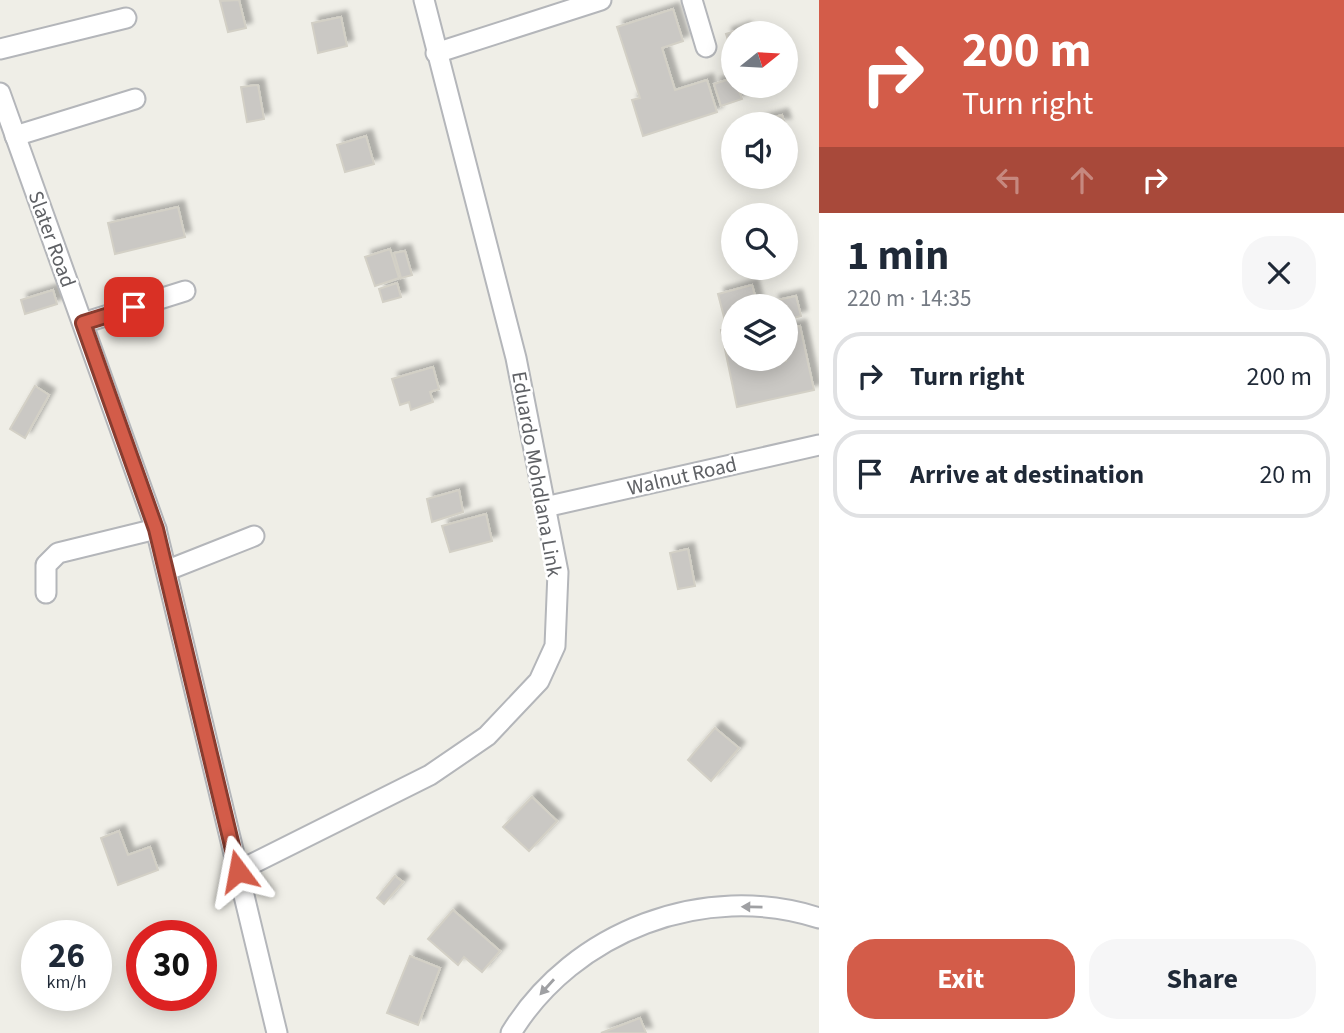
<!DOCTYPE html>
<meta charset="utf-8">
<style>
body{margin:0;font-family:"Source Sans 3",sans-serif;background:#f6f6f7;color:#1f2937;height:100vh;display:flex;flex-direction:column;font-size:26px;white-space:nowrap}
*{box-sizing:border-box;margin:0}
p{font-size:23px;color:#747a83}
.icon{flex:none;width:38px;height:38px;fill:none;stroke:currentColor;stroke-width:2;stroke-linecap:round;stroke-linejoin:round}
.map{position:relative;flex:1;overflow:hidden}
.sheet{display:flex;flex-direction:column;background:#fff;width:525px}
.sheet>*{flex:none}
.top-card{background:#d35c49;color:#fff;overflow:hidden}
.needle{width:46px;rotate:72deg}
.controls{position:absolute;left:721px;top:21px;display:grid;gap:14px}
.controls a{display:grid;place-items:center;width:77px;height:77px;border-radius:50%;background:#fff;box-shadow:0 4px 18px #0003;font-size:35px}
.speed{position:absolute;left:21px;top:920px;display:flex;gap:14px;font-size:35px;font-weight:700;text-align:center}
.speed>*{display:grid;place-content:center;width:91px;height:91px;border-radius:50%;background:#fff;box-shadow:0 4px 18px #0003;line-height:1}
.speed small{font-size:18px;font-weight:400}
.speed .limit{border:10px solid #d22;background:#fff;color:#111}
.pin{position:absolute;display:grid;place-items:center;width:60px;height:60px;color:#fff;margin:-30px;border-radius:14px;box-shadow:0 4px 10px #0006}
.me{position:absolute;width:77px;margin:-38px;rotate:347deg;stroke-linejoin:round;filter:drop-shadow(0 0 5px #0008)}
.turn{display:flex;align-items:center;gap:24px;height:147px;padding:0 28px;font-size:32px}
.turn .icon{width:91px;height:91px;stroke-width:2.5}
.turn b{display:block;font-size:49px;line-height:60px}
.lanes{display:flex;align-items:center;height:66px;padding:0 28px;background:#0003;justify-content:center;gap:35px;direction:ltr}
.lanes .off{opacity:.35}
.round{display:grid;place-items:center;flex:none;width:74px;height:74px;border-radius:28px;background:#f6f6f7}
.summary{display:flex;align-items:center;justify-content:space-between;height:119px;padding:0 28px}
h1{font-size:42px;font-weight:700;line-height:52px}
.button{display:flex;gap:14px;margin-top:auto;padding:14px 28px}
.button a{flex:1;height:80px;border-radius:28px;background:#d35c49;color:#fff;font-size:28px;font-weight:700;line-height:80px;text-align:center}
.button a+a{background:#f6f6f7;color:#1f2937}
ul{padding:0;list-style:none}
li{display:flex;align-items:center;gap:21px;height:88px;margin:0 14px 10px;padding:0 14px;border:4px solid #e0e1e3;border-radius:28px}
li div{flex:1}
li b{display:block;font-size:26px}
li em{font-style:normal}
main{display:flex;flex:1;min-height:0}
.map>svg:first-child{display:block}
.building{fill:#cac8c4;stroke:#d3d0c6;stroke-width:2;filter:url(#shadow)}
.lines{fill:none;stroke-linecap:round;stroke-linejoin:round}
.minor-casing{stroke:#b4b6ba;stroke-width:23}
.minor{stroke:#fff;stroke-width:19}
.oneway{fill:#9fa0a3}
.route-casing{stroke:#893c2f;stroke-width:18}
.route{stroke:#d35c49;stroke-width:12}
.labels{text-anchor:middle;stroke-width:5;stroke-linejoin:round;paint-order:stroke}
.street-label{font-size:21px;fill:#5f6165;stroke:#fff}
</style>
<main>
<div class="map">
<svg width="819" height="1033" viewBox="0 0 819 1033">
<defs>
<filter id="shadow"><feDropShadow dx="6" dy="-6" stdDeviation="2" flood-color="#0004"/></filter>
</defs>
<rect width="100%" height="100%" fill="#efeee7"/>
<g class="building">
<path d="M239,0l7,28 -18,4 -8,-31z"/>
<path d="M673,9l10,32 -21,7 13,42 32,-10 10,32 -74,24 -11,-36 8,-2 -23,-71z"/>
<path d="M341,17l6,29 -29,7 -6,-30z"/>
<path d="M745,28l2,5h-14v23l-7,-22z"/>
<path d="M733,78v8h4l5,13 -21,7 -7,-22z"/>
<path d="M258,85l6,34 -17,3 -6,-35z"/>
<path d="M782,115l3,9h-35z"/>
<path d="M366,136l8,28 -29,8 -8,-27z"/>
<path d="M178,207l7,30 -70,17 -7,-31z"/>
<path d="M390,249l9,29 -24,8 -10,-29z"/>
<path d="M405,251l7,24 -11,3 -7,-25z"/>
<path d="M397,283l4,14 -18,5 -4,-13z"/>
<path d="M752,285l6,21h-25v13l-8,2 -7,-27z"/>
<path d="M53,290l4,14 -32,10 -4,-14z"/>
<path d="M796,296l5,20 -15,4v-14h-12l-1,-5z"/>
<path d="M800,326l14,64 -77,17 -16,-77 12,-2v31h16l2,9 35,-7v-32z"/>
<path d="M433,367l6,22 -9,3 3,10 -22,8 -2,-8 -9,3 -8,-26z"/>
<path d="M35,386l14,9 -24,43 -15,-9z"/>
<path d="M459,490l4,22 -31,10 -5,-23z"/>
<path d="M486,514l6,27 -42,11 -8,-26z"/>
<path d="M688,549l7,37 -17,3 -8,-36z"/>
<path d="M715,728l24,20 -28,33 -23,-21z"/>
<path d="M532,797l25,24 -28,30 -26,-24z"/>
<path d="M119,831l9,24 22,-8 8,23 -40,15 -17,-47z"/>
<path d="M395,876l8,6 -19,22 -7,-6z"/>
<path d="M453,910l47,41 -18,21 -18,-15 -6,8 -30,-26z"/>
<path d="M410,956l30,12 -22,57 -31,-12z"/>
<path d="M640,1018l6,15h-45z"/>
</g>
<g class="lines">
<defs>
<g id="minor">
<path d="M692,0l14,47"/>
<path d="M0,49l126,-31"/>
<path d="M436,53l165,-53"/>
<path d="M0,93l156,436 121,504"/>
<path d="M15,136l120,-37"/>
<path d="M83,323l102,-32"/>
<path d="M545,507l274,-62"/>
<path d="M168,570l86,-34"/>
<path d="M46,593v-28l12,-12 98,-24"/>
<path d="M238,871l192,-96 57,-39 52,-55 16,-35 3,-74 -42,-214 -92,-358"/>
<path d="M511,1033c62,-102 194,-152 308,-115"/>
</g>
</defs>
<use href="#minor" class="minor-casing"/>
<use href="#minor" class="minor"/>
</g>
<defs><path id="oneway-solid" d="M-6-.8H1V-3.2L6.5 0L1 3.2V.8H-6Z" transform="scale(1.75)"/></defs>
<g class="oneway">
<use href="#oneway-solid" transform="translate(752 907) rotate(-179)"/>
<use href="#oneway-solid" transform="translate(547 987) rotate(132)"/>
</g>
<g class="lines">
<defs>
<path id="route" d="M134,307l-51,16 73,206 82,342"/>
</defs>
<use href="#route" class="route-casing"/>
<use href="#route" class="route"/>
</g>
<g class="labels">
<g class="street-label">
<text transform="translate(52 239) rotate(70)" y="7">Slater Road</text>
<text transform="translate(537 474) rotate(80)" y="7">Eduardo Mohdlana Link</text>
<text transform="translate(682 476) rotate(-13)" y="7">Walnut Road</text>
</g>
</g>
</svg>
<div class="controls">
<a><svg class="needle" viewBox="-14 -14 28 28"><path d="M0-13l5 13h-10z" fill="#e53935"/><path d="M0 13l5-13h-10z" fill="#747a83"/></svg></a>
<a><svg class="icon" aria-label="sound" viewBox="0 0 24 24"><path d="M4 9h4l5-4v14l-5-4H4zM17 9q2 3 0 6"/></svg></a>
<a><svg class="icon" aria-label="search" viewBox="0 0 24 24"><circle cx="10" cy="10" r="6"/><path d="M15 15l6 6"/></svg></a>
<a><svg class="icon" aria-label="layers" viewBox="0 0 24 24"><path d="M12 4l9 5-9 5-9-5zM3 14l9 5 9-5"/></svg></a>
</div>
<div class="speed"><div>26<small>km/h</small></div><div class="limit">30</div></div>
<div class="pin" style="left:134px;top:307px;background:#d93025"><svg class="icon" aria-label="arrive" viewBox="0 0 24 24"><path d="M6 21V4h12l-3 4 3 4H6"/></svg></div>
<svg class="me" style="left:238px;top:871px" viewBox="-20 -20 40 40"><path d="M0-17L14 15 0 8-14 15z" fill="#d35c49" stroke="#fff" stroke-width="4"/></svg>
</div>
<section class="sheet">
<div class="top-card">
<div class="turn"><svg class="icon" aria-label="right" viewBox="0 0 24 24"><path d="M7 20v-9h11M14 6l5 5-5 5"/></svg><div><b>200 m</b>Turn right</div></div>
<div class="lanes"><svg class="icon off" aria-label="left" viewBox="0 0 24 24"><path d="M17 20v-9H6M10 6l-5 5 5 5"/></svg><svg class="icon off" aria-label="ahead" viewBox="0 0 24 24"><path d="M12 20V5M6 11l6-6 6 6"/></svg><svg class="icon" aria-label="right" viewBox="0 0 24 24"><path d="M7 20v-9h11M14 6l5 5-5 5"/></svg></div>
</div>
<div class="summary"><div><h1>1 min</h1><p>220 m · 14:35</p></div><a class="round"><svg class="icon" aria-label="close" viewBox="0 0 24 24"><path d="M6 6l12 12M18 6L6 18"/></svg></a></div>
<ul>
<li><svg class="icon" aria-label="right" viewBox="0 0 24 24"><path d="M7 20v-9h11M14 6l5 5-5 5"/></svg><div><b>Turn right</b></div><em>200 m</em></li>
<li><svg class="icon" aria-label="arrive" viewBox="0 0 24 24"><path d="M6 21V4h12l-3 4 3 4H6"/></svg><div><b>Arrive at destination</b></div><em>20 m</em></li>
</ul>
<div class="button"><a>Exit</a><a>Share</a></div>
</section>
</main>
